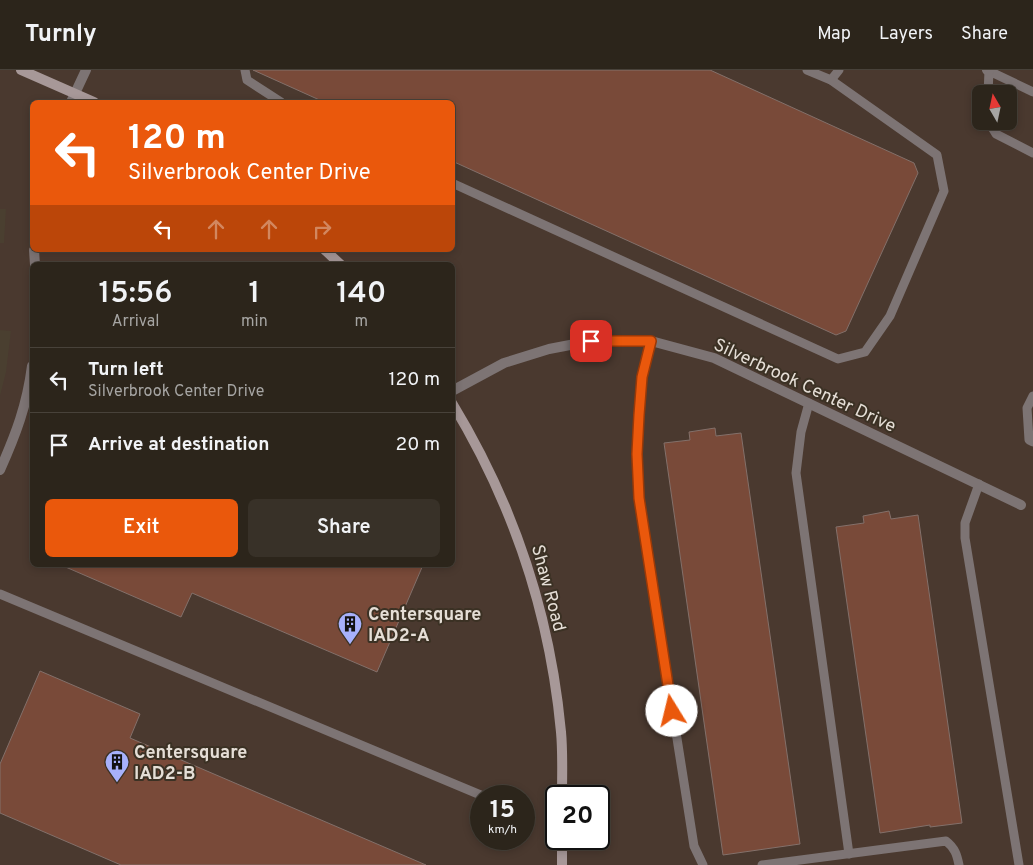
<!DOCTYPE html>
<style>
body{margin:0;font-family:Overpass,sans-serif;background:#383128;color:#f1f3f6;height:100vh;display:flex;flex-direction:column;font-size:19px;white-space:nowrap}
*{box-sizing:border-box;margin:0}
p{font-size:16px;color:#a6a5a3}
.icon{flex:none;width:28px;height:28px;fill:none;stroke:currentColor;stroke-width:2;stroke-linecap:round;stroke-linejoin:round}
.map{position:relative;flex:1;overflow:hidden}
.details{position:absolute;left:30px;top:192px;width:425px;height:305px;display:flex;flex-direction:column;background:#2c251b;border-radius:8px;box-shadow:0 2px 8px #0003,0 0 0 1px #48423a}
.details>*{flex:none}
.hud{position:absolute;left:30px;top:30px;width:425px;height:152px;border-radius:8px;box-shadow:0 2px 8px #0003,0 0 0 1px #48423a;background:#ea580c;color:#fff;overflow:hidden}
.needle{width:32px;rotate:351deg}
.controls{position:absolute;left:972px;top:15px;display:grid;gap:10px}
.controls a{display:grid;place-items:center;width:45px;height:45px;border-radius:8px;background:#2c251b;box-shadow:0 2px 8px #0003,0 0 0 1px #48423a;font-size:25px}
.speed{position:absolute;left:470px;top:715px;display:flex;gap:10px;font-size:25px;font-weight:700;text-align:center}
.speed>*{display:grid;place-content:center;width:65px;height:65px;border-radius:50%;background:#2c251b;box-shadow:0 2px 8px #0003,0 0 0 1px #48423a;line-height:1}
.speed small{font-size:12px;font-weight:400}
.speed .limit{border:2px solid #111;border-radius:8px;background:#fff;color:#111}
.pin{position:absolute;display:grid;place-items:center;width:42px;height:42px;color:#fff;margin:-21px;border-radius:10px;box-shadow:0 2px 8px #0006}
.me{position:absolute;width:55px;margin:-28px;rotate:351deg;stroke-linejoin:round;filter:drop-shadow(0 0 4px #0008)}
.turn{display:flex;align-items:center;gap:18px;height:105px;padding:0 15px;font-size:22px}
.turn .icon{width:65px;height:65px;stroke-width:2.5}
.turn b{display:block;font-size:35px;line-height:42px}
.lanes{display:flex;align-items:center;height:48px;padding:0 15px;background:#0003;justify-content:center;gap:25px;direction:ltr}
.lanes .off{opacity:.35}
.eta{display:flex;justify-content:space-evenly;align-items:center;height:85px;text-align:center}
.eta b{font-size:30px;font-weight:600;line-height:35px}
.primary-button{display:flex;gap:10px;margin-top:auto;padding:10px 15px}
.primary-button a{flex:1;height:58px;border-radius:8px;background:#ea580c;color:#fff;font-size:20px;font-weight:600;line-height:58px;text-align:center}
.primary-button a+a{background:#383128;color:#f1f3f6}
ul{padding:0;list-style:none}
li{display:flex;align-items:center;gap:15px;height:65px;padding:0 15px;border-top:1px solid #48423a}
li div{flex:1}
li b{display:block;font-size:19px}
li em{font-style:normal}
header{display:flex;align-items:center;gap:30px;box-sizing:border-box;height:70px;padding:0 25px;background:#2c251b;border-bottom:1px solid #48423a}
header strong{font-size:24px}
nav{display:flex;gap:28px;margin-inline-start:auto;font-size:18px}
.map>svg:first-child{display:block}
.commercial{fill:#4a392f;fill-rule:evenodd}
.industrial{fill:#4a3f30}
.building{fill:#794a39;stroke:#83706a}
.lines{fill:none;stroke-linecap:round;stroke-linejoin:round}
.lane{stroke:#7d7474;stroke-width:9}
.street{stroke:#7d7474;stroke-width:10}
.secondary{stroke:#a79898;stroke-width:10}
.route-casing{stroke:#983908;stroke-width:12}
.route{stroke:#ea580c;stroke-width:9}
.labels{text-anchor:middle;stroke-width:4;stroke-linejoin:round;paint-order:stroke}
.street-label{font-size:18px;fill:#e5ded6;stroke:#3b3124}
.poi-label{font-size:18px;font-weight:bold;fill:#e5ded6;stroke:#3b3124;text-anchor:start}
</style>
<header>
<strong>Turnly</strong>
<nav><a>Map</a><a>Layers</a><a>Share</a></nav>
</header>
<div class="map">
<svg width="1033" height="795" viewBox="0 0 1033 795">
<rect width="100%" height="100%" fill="#3b3124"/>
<path class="commercial" d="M0,0h1033v795h-1033zM981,24h28v27h-28zM32,32h420v148h-420zM32,195h420v300h-420zM481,726h43v43h-43zM556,726h43v43h-43z"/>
<g class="industrial">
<path d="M0,139h6l-2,34h-4z"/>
<path d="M0,260l11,1 -5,41 -6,24z"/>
</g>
<g class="building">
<path d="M253,0h457l204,93 4,10 -72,158 -10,4 -384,-174v-59h-128z"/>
<path d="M715,358l1,8 25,-3 59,411 -77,11 -59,-412 26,-3 -1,-8z"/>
<path d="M889,441l2,8 27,-4 44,308 -32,4v-2l-50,8 -44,-306 28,-4 -1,-7z"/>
<path d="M61,495h362l-46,107 -185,-79 -11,24z"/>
<path d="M40,601l100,43 -10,24 296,127h-305l-121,-52v-49z"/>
</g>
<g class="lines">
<g class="lane">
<path d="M245,0l2,10 34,22"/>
<path d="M831,10l8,-10"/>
<path d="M988,24l1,-23 44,21"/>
<path d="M988,51l8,13 37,19"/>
<path d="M452,113l386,176 27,-7 25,-36 54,-125 -7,-36 -106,-75 -24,-10"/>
<path d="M651,271c-3,12 -7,25 -9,38 -5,39 -4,79 -3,119l55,348 9,19"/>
<path d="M1033,326l-6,12 2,32 4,2"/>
<path d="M809,333l-8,29 -5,41 53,381"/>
<path d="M979,414l-14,39v15l54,327"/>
<path d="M0,524l483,202"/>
<path d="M762,795l184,-24c9,7 11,14 13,24"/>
</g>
<g class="street">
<path d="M987,0l2,1"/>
<path d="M71,32l15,-32"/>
<path d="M34,180l1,15"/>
<path d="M452,321l52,-28 45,-14 42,-8h60l63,17 307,147"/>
<path d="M0,400c16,-36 27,-65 32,-104"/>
</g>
<g class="secondary">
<path d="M21,0l73,32"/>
<path d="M325,180l16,15"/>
<path d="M452,333c62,102 98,210 109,329 2,21 1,43 1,64"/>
<path d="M562,769v26"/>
</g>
</g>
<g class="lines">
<defs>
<path id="route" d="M591,271h60l-9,36 -3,38 -2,39 2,44 33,213"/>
</defs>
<use href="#route" class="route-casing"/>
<use href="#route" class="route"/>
</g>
<defs>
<symbol id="building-pin" viewBox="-11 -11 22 30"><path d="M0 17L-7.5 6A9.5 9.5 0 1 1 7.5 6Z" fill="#a7b1fc" stroke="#3b3124"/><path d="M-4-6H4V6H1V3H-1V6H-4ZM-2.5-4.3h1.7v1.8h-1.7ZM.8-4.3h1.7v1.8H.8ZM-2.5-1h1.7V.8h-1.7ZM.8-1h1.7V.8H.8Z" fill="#111"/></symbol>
</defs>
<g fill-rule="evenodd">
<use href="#building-pin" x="336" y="540" width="28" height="38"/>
<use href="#building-pin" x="103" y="678" width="28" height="38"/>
</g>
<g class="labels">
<g class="street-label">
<text transform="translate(805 315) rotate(25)" y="6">Silverbrook Center Drive</text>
<text transform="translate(549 518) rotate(75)" y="6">Shaw Road</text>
</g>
<g class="poi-label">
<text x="368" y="550">Centersquare<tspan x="368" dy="21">IAD2-A</tspan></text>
<text x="134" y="688">Centersquare<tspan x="134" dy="21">IAD2-B</tspan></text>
</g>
</g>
</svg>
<div class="controls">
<a><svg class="needle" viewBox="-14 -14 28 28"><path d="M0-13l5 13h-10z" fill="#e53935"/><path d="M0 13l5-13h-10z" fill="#a6a5a3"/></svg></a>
</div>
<div class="speed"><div>15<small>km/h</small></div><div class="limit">20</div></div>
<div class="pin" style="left:591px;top:271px;background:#d93025"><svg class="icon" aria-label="arrive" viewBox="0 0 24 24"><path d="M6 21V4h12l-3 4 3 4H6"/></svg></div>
<svg class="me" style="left:672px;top:641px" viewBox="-20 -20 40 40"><circle r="19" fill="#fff"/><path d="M0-13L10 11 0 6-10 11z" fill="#ea580c"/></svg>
<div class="hud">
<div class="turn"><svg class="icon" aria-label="left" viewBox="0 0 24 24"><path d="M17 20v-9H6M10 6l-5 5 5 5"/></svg><div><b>120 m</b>Silverbrook Center Drive</div></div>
<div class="lanes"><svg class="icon" aria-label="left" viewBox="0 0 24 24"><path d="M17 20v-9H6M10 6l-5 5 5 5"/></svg><svg class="icon off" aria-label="ahead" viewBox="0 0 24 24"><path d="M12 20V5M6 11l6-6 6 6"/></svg><svg class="icon off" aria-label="ahead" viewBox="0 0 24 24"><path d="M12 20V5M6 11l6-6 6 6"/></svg><svg class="icon off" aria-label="right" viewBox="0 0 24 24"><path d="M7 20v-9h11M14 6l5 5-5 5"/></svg></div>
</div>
<section class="details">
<div class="eta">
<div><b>15:56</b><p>Arrival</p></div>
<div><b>1</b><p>min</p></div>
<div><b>140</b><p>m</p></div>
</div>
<ul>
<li><svg class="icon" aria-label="left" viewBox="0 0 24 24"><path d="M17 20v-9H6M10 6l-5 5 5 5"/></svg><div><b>Turn left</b><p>Silverbrook Center Drive</p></div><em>120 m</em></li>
<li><svg class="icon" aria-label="arrive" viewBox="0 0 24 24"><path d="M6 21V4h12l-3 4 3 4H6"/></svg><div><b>Arrive at destination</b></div><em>20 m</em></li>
</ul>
<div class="primary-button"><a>Exit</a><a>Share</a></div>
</section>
</div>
